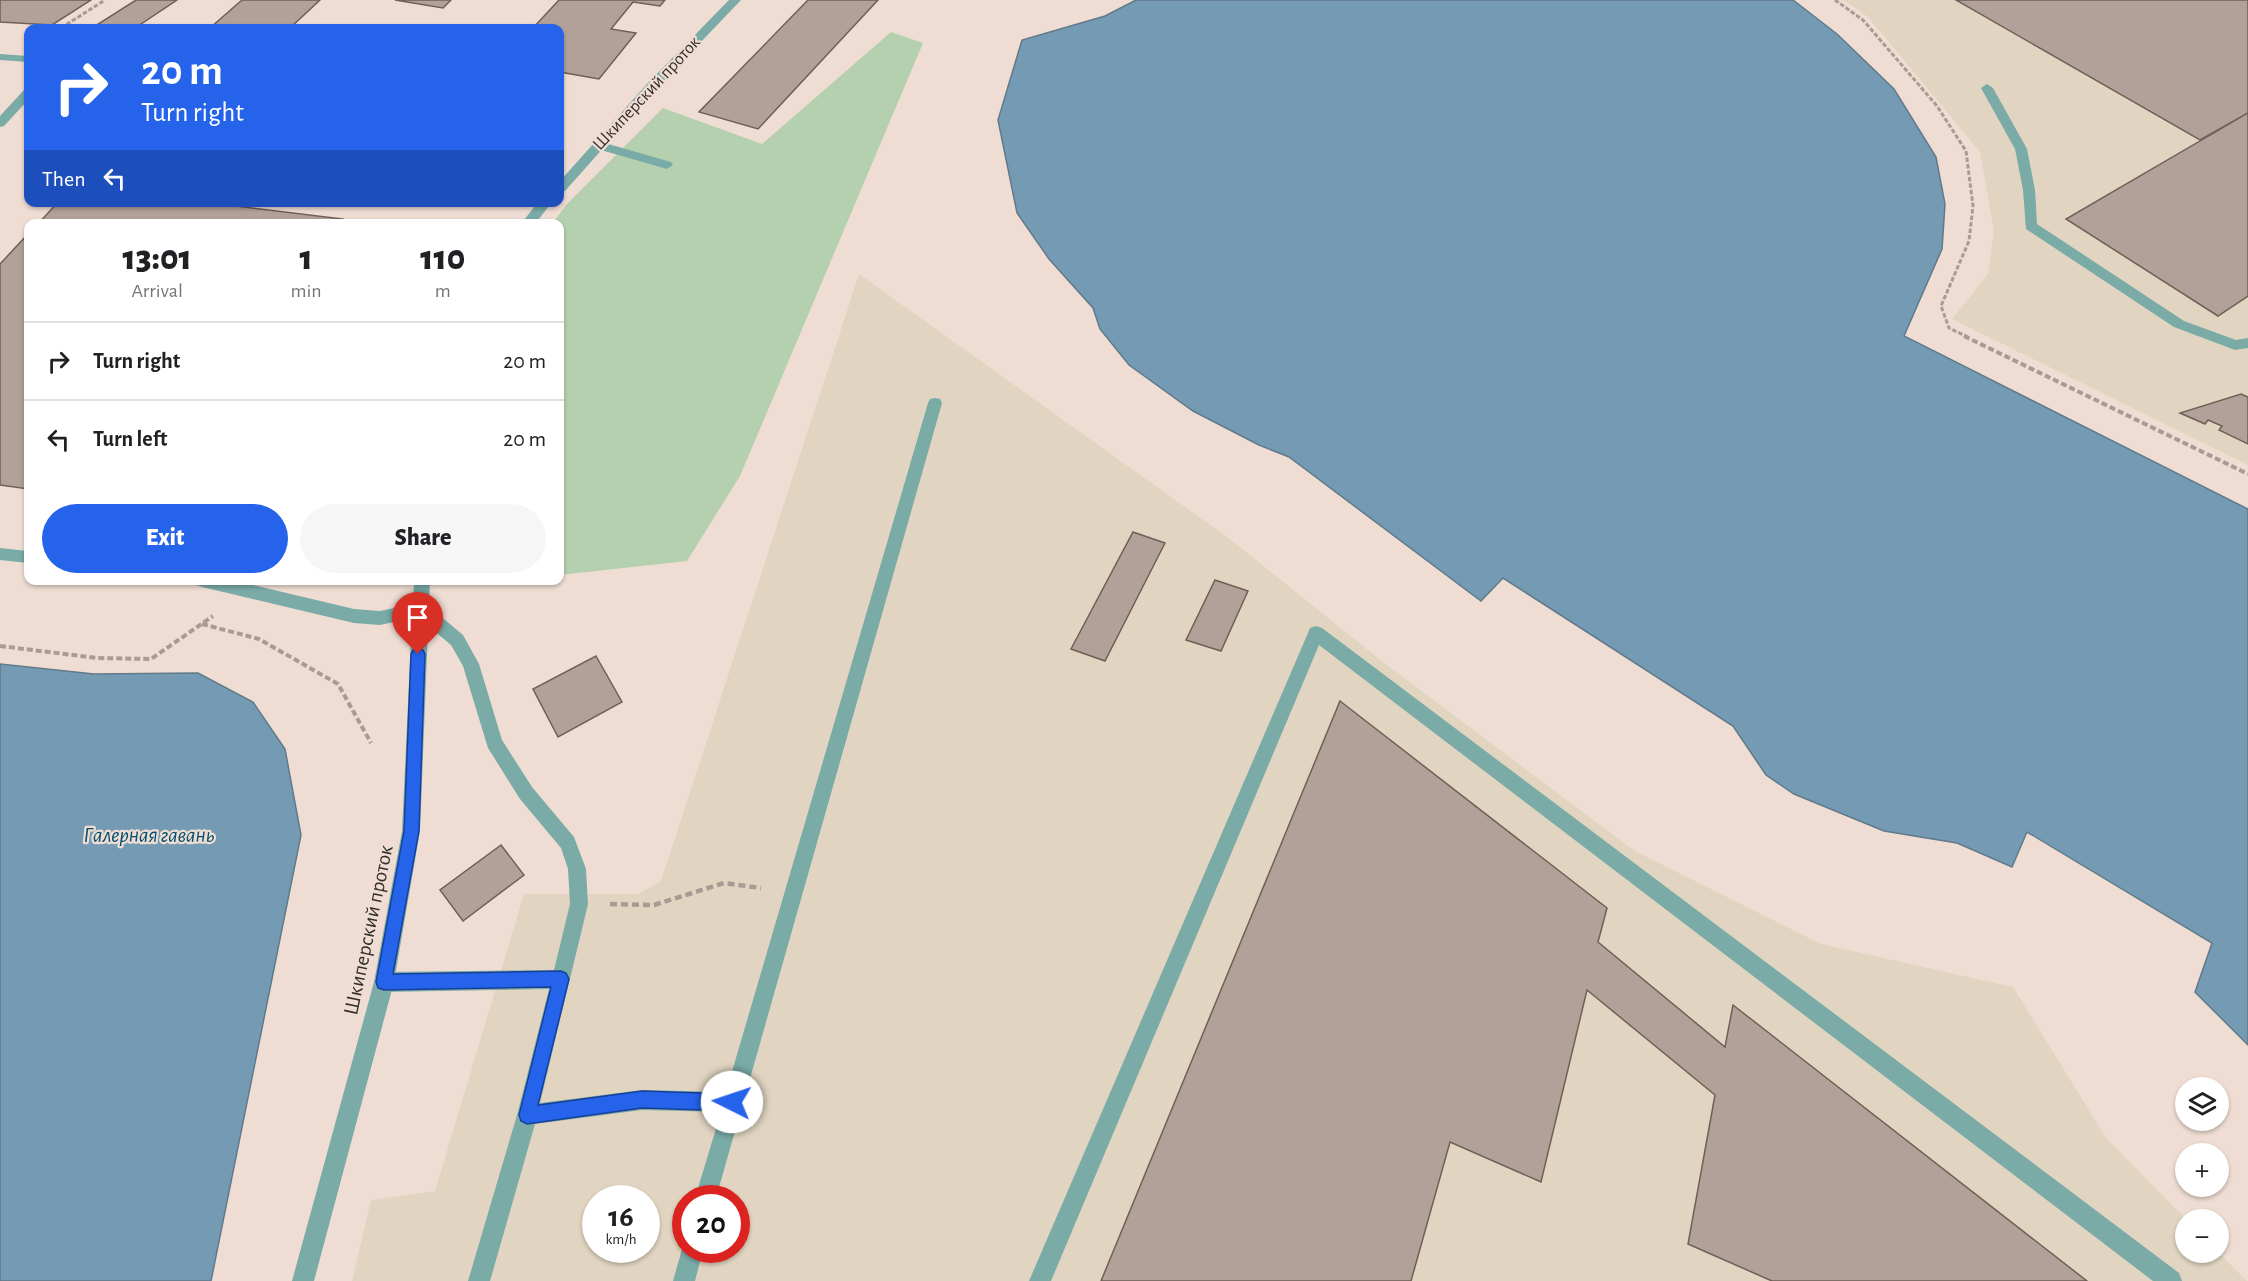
<!DOCTYPE html>
<meta charset="utf-8">
<style>
body{margin:0;font-family:"Alegreya Sans",sans-serif;background:#f6f6f6;color:#202124;height:100vh;display:flex;flex-direction:column;font-size:22px;white-space:nowrap}
*{box-sizing:border-box;margin:0}
p{font-size:20px;color:#757577}
.icon{flex:none;width:33px;height:33px;fill:none;stroke:currentColor;stroke-width:2;stroke-linecap:round;stroke-linejoin:round}
.map{position:relative;flex:1;overflow:hidden}
.side{position:absolute;left:24px;top:219px;width:540px;height:366px;display:flex;flex-direction:column;background:#fff;border-radius:12px;box-shadow:0 2px 4px #0004}
.side>*{flex:none}
.hud{position:absolute;left:24px;top:24px;width:540px;height:183px;border-radius:12px;box-shadow:0 2px 4px #0004;background:#2563eb;color:#fff;overflow:hidden}
.tools{position:absolute;left:2175px;top:1077px;display:grid;gap:12px}
.tools a{display:grid;place-items:center;width:54px;height:54px;border-radius:50%;background:#fff;box-shadow:0 2px 4px #0004;font-size:30px}
.speed{position:absolute;left:582px;top:1185px;display:flex;gap:12px;font-size:30px;font-weight:700;text-align:center}
.speed>*{display:grid;place-content:center;width:78px;height:78px;border-radius:50%;background:#fff;box-shadow:0 2px 4px #0004;line-height:1}
.speed small{font-size:15px;font-weight:400}
.speed .limit{border:9px solid #d22;background:#fff;color:#111}
.pin{position:absolute;display:grid;place-items:center;width:51px;height:51px;color:#fff;margin:-62px -26px;border-radius:50% 50% 50% 0;rotate:-45deg;box-shadow:0 0 6px #0007}
.pin .icon{rotate:45deg}
.me{position:absolute;width:66px;margin:-33px;rotate:274deg;stroke-linejoin:round;filter:drop-shadow(0 0 4px #0008)}
.turn{display:flex;align-items:center;gap:21px;height:126px;padding:0 18px;font-size:27px}
.turn .icon{width:78px;height:78px;stroke-width:2.5}
.turn b{display:block;font-size:42px;line-height:51px}
.then{display:flex;align-items:center;height:57px;padding:0 18px;background:#0003;gap:12px;font-size:22px}
.eta{display:flex;justify-content:space-evenly;align-items:center;height:102px;text-align:center}
.eta b{font-size:36px;font-weight:800;line-height:42px}
.primary-button{display:flex;gap:12px;margin-top:auto;padding:12px 18px}
.primary-button a{flex:1;height:69px;border-radius:36px;background:#2563eb;color:#fff;font-size:24px;font-weight:800;line-height:69px;text-align:center}
.primary-button a+a{background:#f6f6f6;color:#202124}
ul{padding:0;list-style:none}
li{display:flex;align-items:center;gap:18px;height:78px;padding:0 18px;border-top:2px solid #e0e0e0}
li div{flex:1}
li b{display:block;font-size:22px}
li em{font-style:normal}
.map>svg:first-child{display:block}
.commercial{fill:#e1d5c1;fill-rule:evenodd}
.green{fill:#b5d0ae}
.water{fill:#749bb3;stroke:#617a8a;stroke-width:1.5}
.building{fill:#b2a198;stroke:#6f6057;stroke-width:1.5}
.lines{fill:none;stroke-linecap:round;stroke-linejoin:round}
.path-far2{stroke:#a99b93;stroke-width:3;stroke-dasharray:4.5 2;stroke-linecap:butt}
.path-far1{stroke:#a99b93;stroke-width:4;stroke-dasharray:6 3;stroke-linecap:butt}
.path{stroke:#a99b93;stroke-width:4.5;stroke-dasharray:7 4;stroke-linecap:butt}
.service{fill:#7aaba7;fill-rule:evenodd}
.minor{fill:#7aaba7;fill-rule:evenodd}
.route{fill:#2563eb;stroke:#184099;stroke-width:1.5}
.labels{text-anchor:middle;stroke-width:4.5;stroke-linejoin:round;paint-order:stroke}
.far-street-label{font-size:18px;fill:#342e2a;stroke:#efddd3}
.street-label{font-size:21px;fill:#342e2a;stroke:#efddd3}
.water-label{font-size:22px;font-style:italic;fill:#024f70;stroke:#efddd3}
</style>
<div class="map">
<svg width="2248" height="1281" viewBox="0 0 2248 1281">
<rect width="100%" height="100%" fill="#efddd3"/>
<g class="commercial">
<path d="M1843,0h405v465l-296,-146 36,-45 6,-43 -14,-79 -112,-135z"/>
<path d="M859,274l371,265 144,116 261,196 186,93 192,43 93,151 80,81v33h32l29,29h-1895l19,-81 64,-9 89,-297h114l23,-13zM596,1198h50v52h-50zM686,1198h50v52h-50z"/>
</g>
<path class="green" d="M891,32l32,11 -183,433 -53,85 -127,14v-351h-8l14,-19 97,-97 99,36z"/>
<g class="water">
<path d="M1136,0h657l44,34 57,55 42,68 9,47 -3,45 -38,87 344,173v536l-53,-53 17,-49 -185,-111 -15,35 -55,-24 -73,-12 -90,-37 -28,-19 -33,-49 -230,-148 -22,23 -192,-144 -30,-12 -66,-34 -64,-46 -29,-36 -7,-21 -44,-49 -32,-46 -19,-93 24,-80 83,-24z"/>
<path d="M0,664l94,10 104,-1 55,29 32,47 16,86 -90,446h-211z"/>
</g>
<g class="building">
<path d="M0,0h91l-39,25 -52,-3z"/>
<path d="M136,0h41l-42,28h-43z"/>
<path d="M242,0h78l-30,28h-80z"/>
<path d="M395,0h56l-8,8z"/>
<path d="M559,0h106l-5,6 -27,-4 -22,27 25,4 -37,46 -39,-7v-44h-27z"/>
<path d="M808,0h70l-120,129 -59,-17z"/>
<path d="M1956,0h292v113l-48,27z"/>
<path d="M2248,113v183l-30,20 -152,-97z"/>
<path d="M58,202h144l141,17 -3,5h-302z"/>
<path d="M28,234v255l-28,-4v-221z"/>
<path d="M2241,394l7,3v47l-29,-14 3,-4 -14,-6 -3,4 -25,-11z"/>
<path d="M1133,532l32,11 -60,118 -34,-12z"/>
<path d="M1215,580l33,11 -27,60 -35,-11z"/>
<path d="M596,656l26,46 -64,35 -25,-48z"/>
<path d="M1340,701l267,207 -9,34 127,105 8,-42 354,276h-315l-84,-37 27,-149 -128,-105 -46,192 -91,-40 -39,139h-310z"/>
<path d="M501,845l23,30 -61,46 -23,-31z"/>
</g>
<g class="lines">
<g class="path-far2">
<path d="M1835,0l28,20 74,86 29,45 7,55 -4,35 -28,65 8,22 19,9"/>
<path d="M61,28l44,-28"/>
</g>
<g class="path-far1">
<path d="M1964,336l284,138"/>
<path d="M202,624l57,15 79,45 33,59"/>
<path d="M0,646l97,12 54,1 62,-43"/>
</g>
<path class="path" d="M610,904l44,1 70,-22 37,5"/>
<g class="service">
<path d="M0,54l28,2v6l-28,-2z"/>
<path d="M1987,84l6,4 34,61 8,41 2,34 147,97 52,19 12,-2v10l-13,2 -61,-23 -148,-98 -3,-39 -8,-41 -34,-61z"/>
<path d="M28,89v11l-24,26 -4,1v-11l24,-26z"/>
<path d="M598,141l73,21 2,3 -6,4 -73,-21 -2,-3z"/>
<path d="M935,398l5,1 2,4 -226,795h-21l26,-86 -79,-2 -107,14 -45,157h-22l49,-166 32,-126 -165,3 -7,-3 -3,-7 3,-7 7,-3 170,-2 16,-66 -2,-35 -7,-21 -41,-49 -32,-51 -25,-82 -12,-21 -37,-31 -2,-5 2,-5 6,-2 6,2 37,31 16,29 23,76 30,47 42,50 12,32 2,35 -48,199 102,-13 84,2 202,-689 2,-4z"/>
<path d="M1316,626l6,2 857,645 3,8h-29l-834,-636 -268,636h-22l279,-648 2,-5z"/>
<path d="M684,1242l2,8h17l-8,31h-22z"/>
</g>
<g class="minor">
<path d="M729,0h12l-86,90 -90,101 -5,1v-11l87,-97z"/>
<path d="M538,202h14l-17,22h-14z"/>
<path d="M0,548l28,3v12l-28,-3z"/>
<path d="M194,580h38l122,29 26,2 33,-7 1,-24h16l-10,251 -26,151 -80,299h-22l82,-299 28,-151 10,-213 -32,7 -26,-2 -152,-36 -6,-2z"/>
</g>
</g>
<path class="route" d="M418,648l5,2 2,4 -6,177 -26,143 168,-3 5,2 3,6 -31,126 104,-14 90,3 6,3 2,5 -2,6 -6,3 -90,-3 -115,16 -6,-3 -2,-6 32,-128 -167,3 -6,-2 -2,-6 28,-151 7,-177 2,-4z"/>
<g class="labels">
<g class="far-street-label">
<text transform="translate(646 93) rotate(-47)" y="6">Шкиперский проток</text>
</g>
<g class="street-label">
<text transform="translate(368 930) rotate(-78)" y="7">Шкиперский проток</text>
</g>
<g class="water-label">
<text x="149" y="842">Галерная гавань</text>
</g>
</g>
</svg>
<div class="tools">
<a><svg class="icon" aria-label="layers" viewBox="0 0 24 24"><path d="M12 4l9 5-9 5-9-5zM3 14l9 5 9-5"/></svg></a>
<a>+</a>
<a>−</a>
</div>
<div class="speed"><div>16<small>km/h</small></div><div class="limit">20</div></div>
<div class="pin" style="left:418px;top:654px;background:#d93025"><svg class="icon" aria-label="arrive" viewBox="0 0 24 24"><path d="M6 21V4h12l-3 4 3 4H6"/></svg></div>
<svg class="me" style="left:732px;top:1102px" viewBox="-20 -20 40 40"><circle r="19" fill="#fff"/><path d="M0-13L10 11 0 6-10 11z" fill="#2563eb"/></svg>
<div class="hud">
<div class="turn"><svg class="icon" aria-label="right" viewBox="0 0 24 24"><path d="M7 20v-9h11M14 6l5 5-5 5"/></svg><div><b>20 m</b>Turn right</div></div>
<div class="then">Then<svg class="icon" aria-label="left" viewBox="0 0 24 24"><path d="M17 20v-9H6M10 6l-5 5 5 5"/></svg></div>
</div>
<section class="side">
<div class="eta">
<div><b>13:01</b><p>Arrival</p></div>
<div><b>1</b><p>min</p></div>
<div><b>110</b><p>m</p></div>
</div>
<ul>
<li><svg class="icon" aria-label="right" viewBox="0 0 24 24"><path d="M7 20v-9h11M14 6l5 5-5 5"/></svg><div><b>Turn right</b></div><em>20 m</em></li>
<li><svg class="icon" aria-label="left" viewBox="0 0 24 24"><path d="M17 20v-9H6M10 6l-5 5 5 5"/></svg><div><b>Turn left</b></div><em>20 m</em></li>
</ul>
<div class="primary-button"><a>Exit</a><a>Share</a></div>
</section>
</div>
